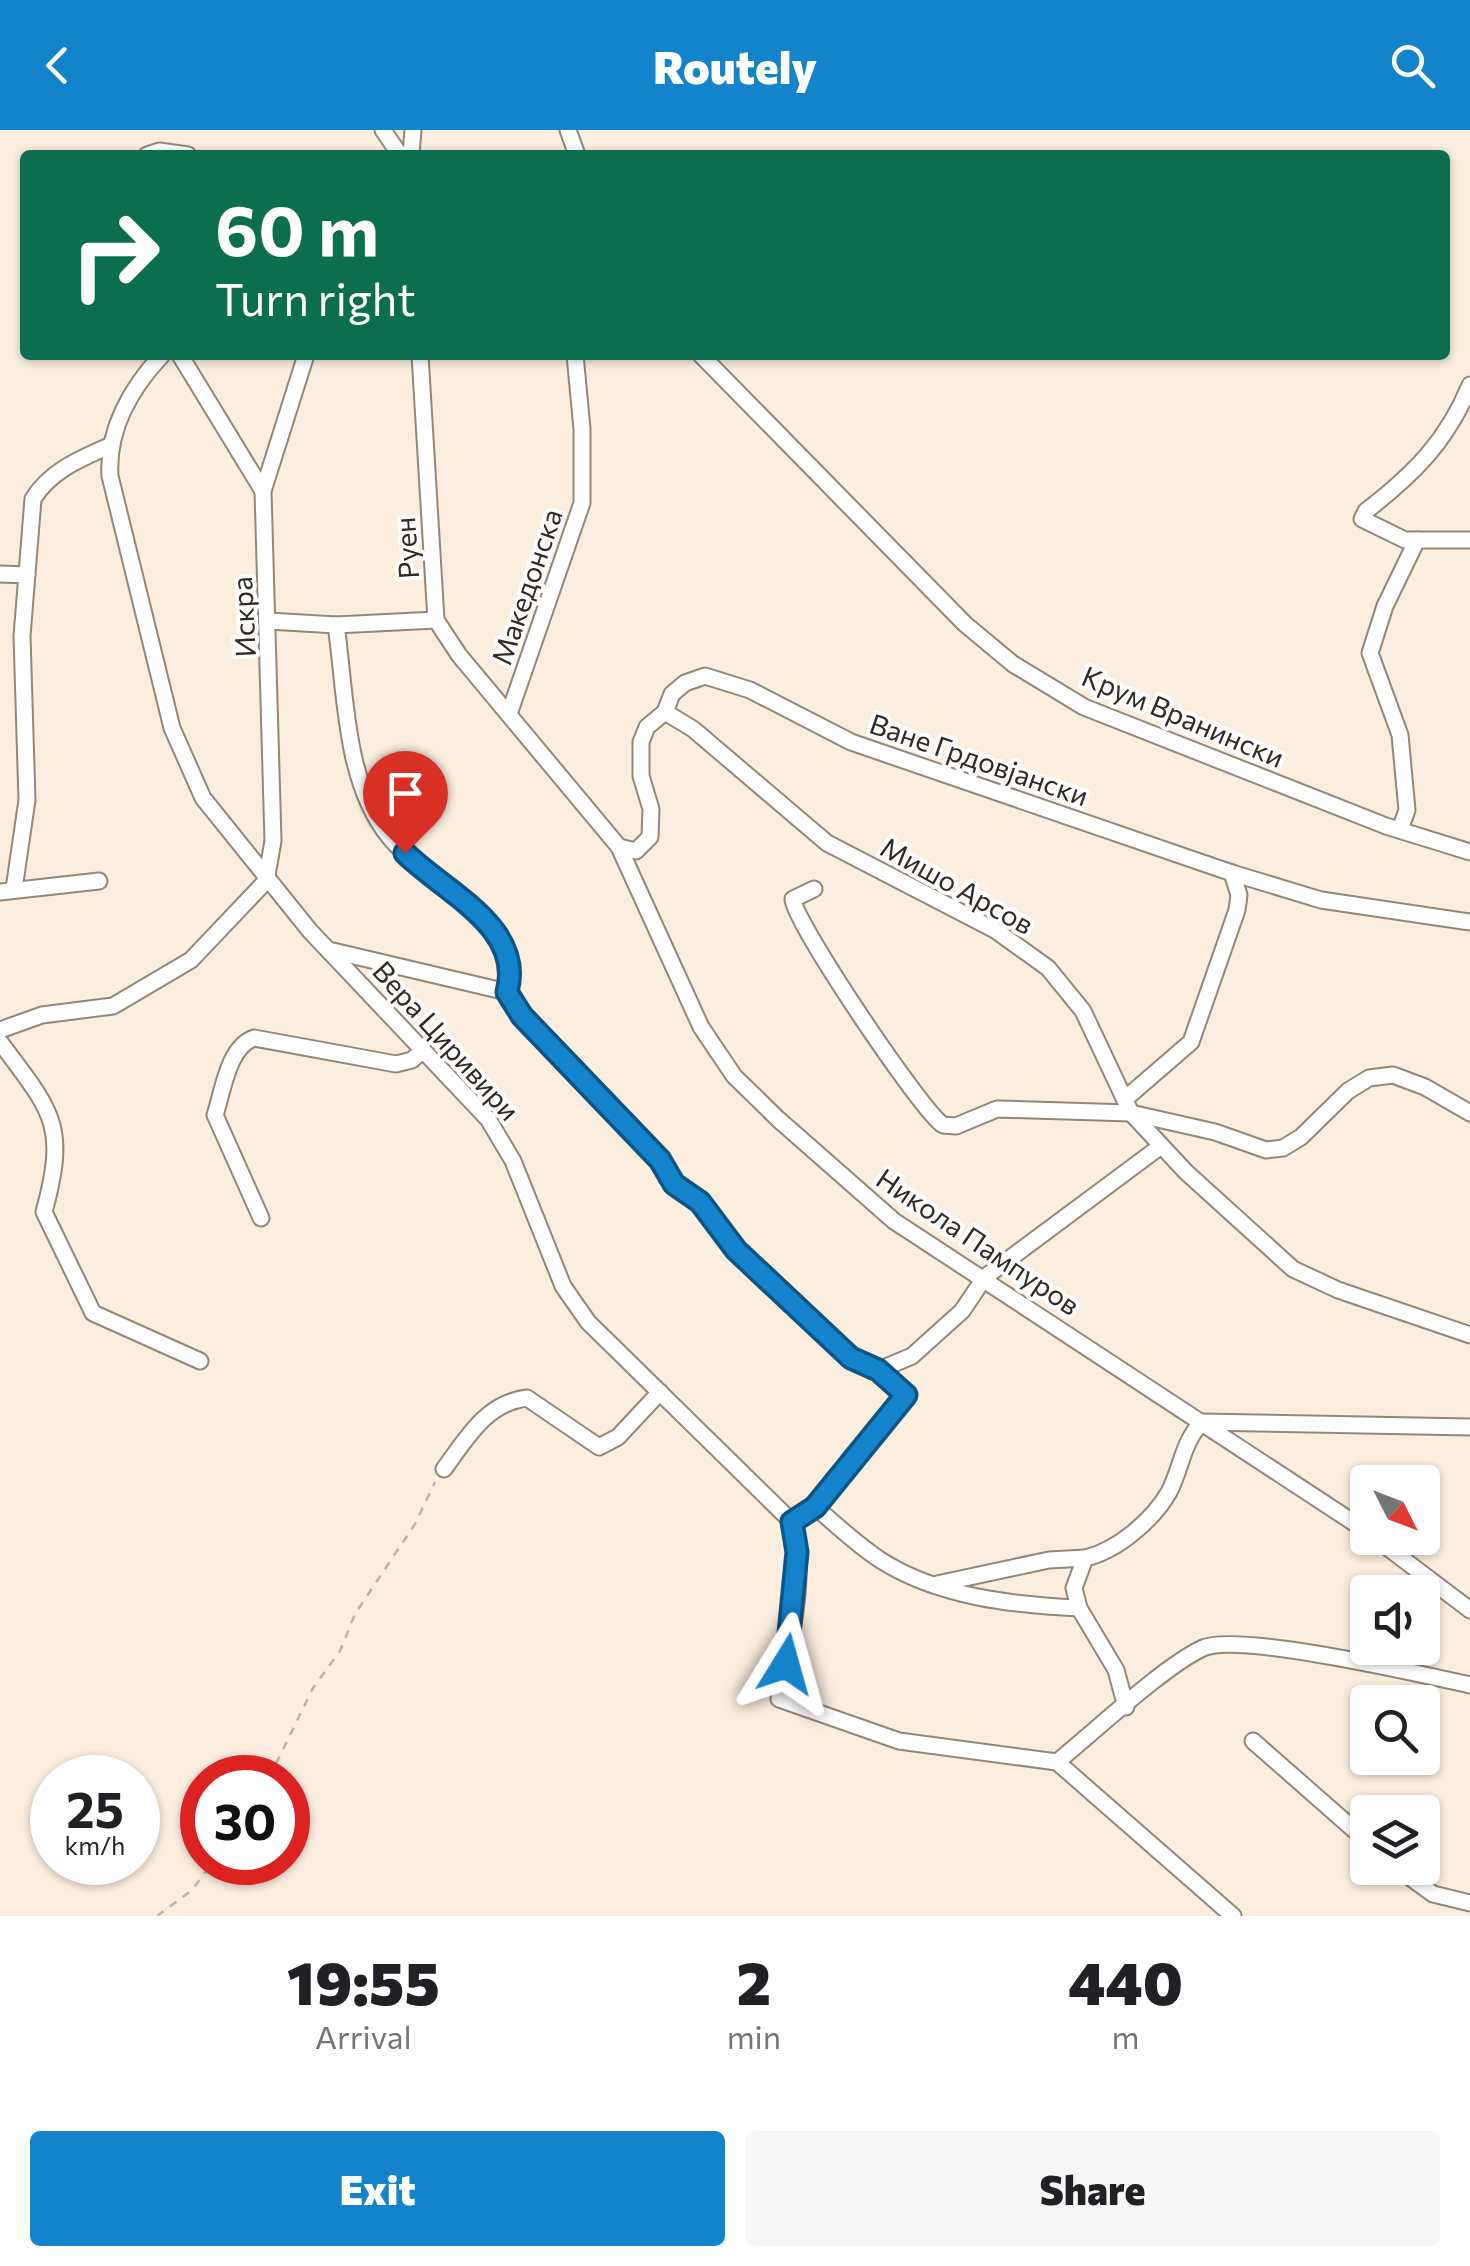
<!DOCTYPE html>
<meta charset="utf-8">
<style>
body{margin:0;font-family:Commissioner,sans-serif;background:#f6f6f6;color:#202124;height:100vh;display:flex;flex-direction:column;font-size:38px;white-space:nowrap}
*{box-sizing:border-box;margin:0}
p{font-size:32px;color:#757577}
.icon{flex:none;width:55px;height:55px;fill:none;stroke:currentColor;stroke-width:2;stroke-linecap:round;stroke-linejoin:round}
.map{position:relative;height:1786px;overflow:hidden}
.sheet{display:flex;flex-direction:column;background:#fff;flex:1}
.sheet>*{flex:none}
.top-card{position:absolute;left:20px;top:20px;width:1430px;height:210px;border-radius:10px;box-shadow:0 2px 8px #0004;background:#0b6e4f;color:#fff;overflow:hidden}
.needle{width:65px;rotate:132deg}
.buttons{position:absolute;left:1350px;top:1335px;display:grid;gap:20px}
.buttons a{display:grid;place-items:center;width:90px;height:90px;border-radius:10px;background:#fff;box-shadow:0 2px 8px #0004;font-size:50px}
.speed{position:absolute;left:30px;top:1625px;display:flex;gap:20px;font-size:50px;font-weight:700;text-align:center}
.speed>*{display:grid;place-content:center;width:130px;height:130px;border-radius:50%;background:#fff;box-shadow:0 2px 8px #0004;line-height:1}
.speed small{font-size:25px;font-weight:400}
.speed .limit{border:15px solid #d22;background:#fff;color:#111}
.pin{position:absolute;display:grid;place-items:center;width:85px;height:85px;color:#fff;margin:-102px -42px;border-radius:50% 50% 50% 0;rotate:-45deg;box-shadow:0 0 10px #0007}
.pin .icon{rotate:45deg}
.me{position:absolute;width:110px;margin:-55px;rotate:8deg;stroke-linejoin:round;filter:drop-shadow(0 0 8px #0008)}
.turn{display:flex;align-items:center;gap:35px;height:210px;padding:0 30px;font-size:45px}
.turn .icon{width:130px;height:130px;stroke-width:2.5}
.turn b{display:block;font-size:70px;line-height:85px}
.eta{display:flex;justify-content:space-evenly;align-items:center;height:170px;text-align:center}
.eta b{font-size:60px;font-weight:800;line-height:70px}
.cta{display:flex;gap:20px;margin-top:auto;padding:20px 30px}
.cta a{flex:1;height:115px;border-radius:10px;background:#1383cc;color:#fff;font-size:40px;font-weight:800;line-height:115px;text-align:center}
.cta a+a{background:#f6f6f6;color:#202124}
header{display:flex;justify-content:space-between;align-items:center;height:130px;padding:0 30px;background:#1383cc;color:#fff;font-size:45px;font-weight:800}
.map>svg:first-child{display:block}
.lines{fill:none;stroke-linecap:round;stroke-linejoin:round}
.street-casing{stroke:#938778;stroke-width:19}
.path{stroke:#beb3a6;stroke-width:2.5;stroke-dasharray:8 8;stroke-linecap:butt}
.street{stroke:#fff;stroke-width:15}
.route-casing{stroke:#0c5585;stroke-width:25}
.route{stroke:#1383cc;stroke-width:18}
.labels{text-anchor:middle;stroke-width:8;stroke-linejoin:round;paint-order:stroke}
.street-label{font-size:28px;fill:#302a24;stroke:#fefefe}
</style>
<header><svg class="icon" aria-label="back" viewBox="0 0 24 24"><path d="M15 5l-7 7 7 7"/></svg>Routely<svg class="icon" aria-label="search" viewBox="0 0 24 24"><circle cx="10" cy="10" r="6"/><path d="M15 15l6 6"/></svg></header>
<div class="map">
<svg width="1470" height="1786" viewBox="0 0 1470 1786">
<rect width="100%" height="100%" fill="#fceede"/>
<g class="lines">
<defs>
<g id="street">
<path d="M383,0l17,25"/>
<path d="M568,0l9,25"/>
<path d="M147,25l12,-4 29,4"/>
<path d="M411,25l2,-25"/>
<path d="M162,225c-31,33 -55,75 -52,121l62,252 31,70 107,133 178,188 25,42 50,125 25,36 204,200c16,54 -3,122 -13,177l120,42 158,21"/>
<path d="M180,225l83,136"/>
<path d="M420,225l16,265 23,35 160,192 82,180 33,49 44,43 116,102 474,311"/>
<path d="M701,225l264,269 48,40 71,43 302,119 84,26"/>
<path d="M1470,255c-23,56 -56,89 -104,126l-4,8 43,21h65"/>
<path d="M0,444l27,1"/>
<path d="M269,491l67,4 100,-5"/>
<path d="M336,495c10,68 8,157 54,213 38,46 137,83 117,154l15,25 138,142 15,25 25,18 36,48 115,108 28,12 27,25 -91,112 -23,15"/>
<path d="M665,582l28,17 134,114 168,87 53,38 35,43 48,102 55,59 107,97 45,21 132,45"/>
<path d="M509,584l73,-211v-74l-7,-74"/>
<path d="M1400,700l7,-20 -7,-75 -30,-82 15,-47 32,-66"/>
<path d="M619,717l17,4 14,-14 1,-28 -10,-33v-34l6,-15 18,-15 7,-18 13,-11 20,-7 45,14 101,52 381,131 89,27 149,22"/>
<path d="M14,759l13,-89 -5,-164 11,-137c17,-28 47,-40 76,-53"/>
<path d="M814,759l-21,10c0,21 128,212 150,226l13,1 41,-17 134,4 84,19 51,18 17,-2 18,-11 47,-46 21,-13 24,-3 32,12 45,26"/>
<path d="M0,762l99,-11"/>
<path d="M333,821l174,41"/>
<path d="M0,900l42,-15 71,-9 78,-46 75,-79 7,-40 -10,-350 43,-136"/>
<path d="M0,912c52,70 68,82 44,170l49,101 107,48"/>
<path d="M1125,969l66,-57 46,-132 2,-15 -7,-22"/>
<path d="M261,1088l-46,-103c8,-24 13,-68 39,-77l142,26 16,-4 11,-10"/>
<path d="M879,1240l33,-14 50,-45 23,-34 176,-131"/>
<path d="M444,1339c23,-31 42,-66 83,-71l72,49 19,-10 42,-45"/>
<path d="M815,1377c22,18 43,39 67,54 57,36 131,44 197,47"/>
<path d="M1375,1408l95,72"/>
<path d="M937,1454l112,-24 36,-2"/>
<path d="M1126,1577l-10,-37 -37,-62 -5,-20 11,-30c32,-7 68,-38 84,-66 13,-25 13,-49 33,-70l268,5"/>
<path d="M1253,1611l115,101"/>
<path d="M1057,1632c37,-30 107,-96 146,-114 36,-16 221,27 267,37"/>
<path d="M1057,1632l176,154"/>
<path d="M1397,1738l36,26 37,9"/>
</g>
</defs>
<use href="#street" class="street-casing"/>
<g class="path">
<path d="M269,1648l44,-90 27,-37 15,-37 60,-90 20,-42"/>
<path d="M157,1786l35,-26 21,-28"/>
</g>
<use href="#street" class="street"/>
</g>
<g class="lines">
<defs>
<path id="route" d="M405,723c39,39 120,74 102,139l15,24 138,144 14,24 26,18 36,48 115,108 27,12 28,25 -91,112 -23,15 5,30 -11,112"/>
</defs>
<use href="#route" class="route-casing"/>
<use href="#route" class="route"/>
</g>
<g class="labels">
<g class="street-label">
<text transform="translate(407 418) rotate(-94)" y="10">Руен</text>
<text transform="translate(527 457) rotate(-71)" y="10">Македонска</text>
<text transform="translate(244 487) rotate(-93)" y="10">Искра</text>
<text transform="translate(1183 587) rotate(23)" y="10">Крум Вранински</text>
<text transform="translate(979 630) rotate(19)" y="10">Ване Грдовјански</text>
<text transform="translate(957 756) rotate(29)" y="10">Мишо Арсов</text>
<text transform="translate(446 911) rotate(48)" y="10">Вера Циривири</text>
<text transform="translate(978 1112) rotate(34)" y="10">Никола Пампуров</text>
</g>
</g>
</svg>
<div class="buttons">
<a><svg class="needle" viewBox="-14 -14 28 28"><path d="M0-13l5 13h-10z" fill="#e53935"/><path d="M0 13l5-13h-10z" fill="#757577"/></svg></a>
<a><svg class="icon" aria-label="sound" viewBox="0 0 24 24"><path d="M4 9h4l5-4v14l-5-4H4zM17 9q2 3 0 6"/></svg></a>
<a><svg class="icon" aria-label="search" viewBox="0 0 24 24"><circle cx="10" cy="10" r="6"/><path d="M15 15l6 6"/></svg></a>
<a><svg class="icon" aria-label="layers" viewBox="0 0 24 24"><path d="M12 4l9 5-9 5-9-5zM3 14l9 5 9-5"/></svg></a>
</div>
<div class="speed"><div>25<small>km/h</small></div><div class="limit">30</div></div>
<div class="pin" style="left:405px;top:723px;background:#d93025"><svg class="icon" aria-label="arrive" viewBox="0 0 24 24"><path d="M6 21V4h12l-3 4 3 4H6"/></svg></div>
<svg class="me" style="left:786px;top:1534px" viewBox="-20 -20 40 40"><path d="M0-17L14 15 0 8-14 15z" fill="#1383cc" stroke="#fff" stroke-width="4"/></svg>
<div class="top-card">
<div class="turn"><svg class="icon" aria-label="right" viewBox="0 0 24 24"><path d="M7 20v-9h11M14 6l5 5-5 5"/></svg><div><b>60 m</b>Turn right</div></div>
</div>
</div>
<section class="sheet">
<div class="eta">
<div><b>19:55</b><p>Arrival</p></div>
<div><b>2</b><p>min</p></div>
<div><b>440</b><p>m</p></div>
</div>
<div class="cta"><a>Exit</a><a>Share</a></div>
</section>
